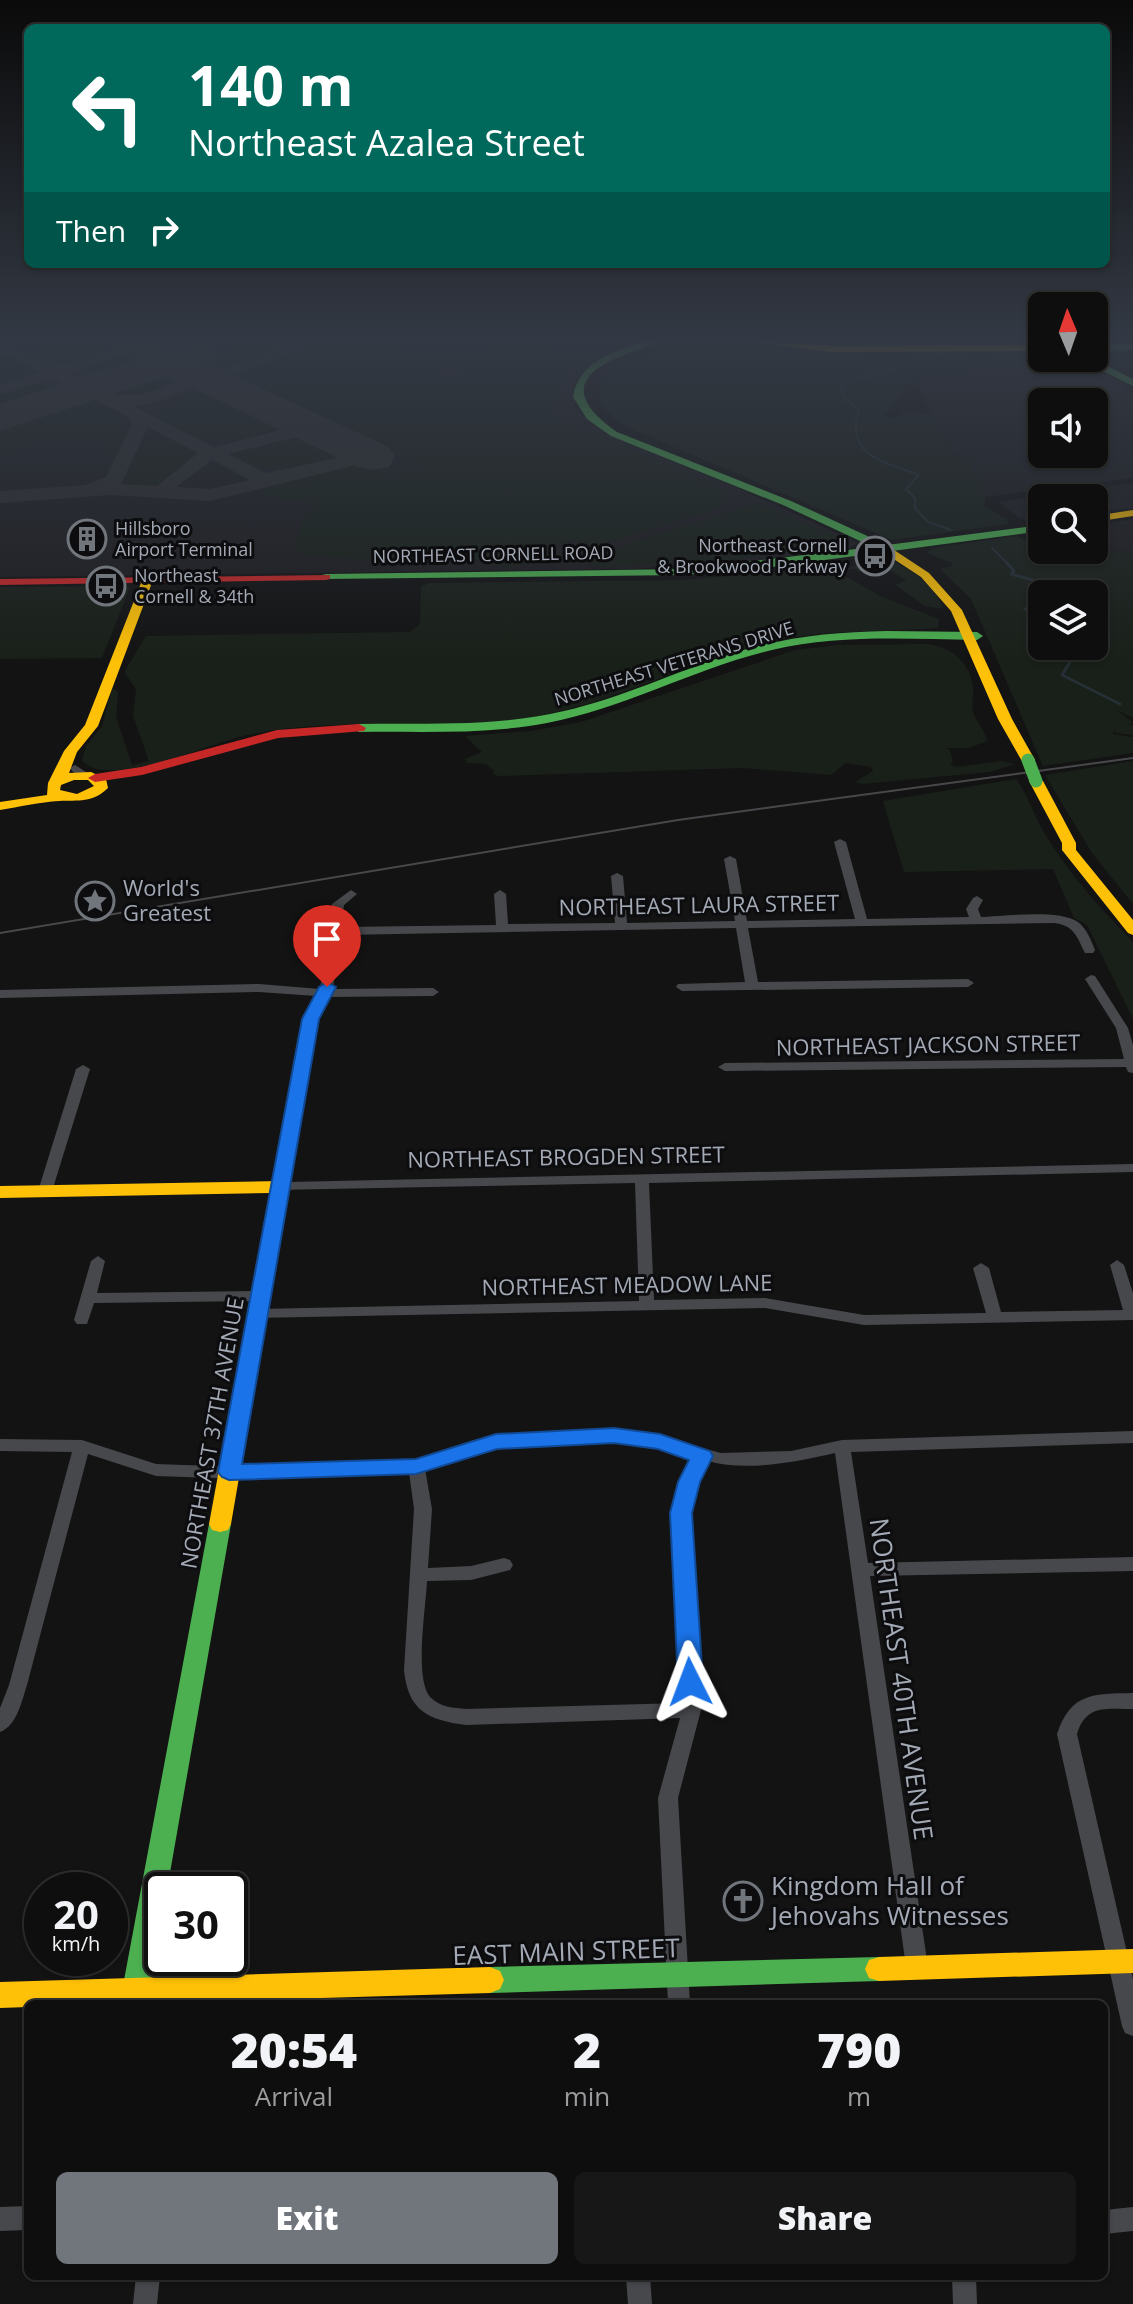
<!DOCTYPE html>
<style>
body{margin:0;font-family:"Open Sans",sans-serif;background:#171717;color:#f1f3f6;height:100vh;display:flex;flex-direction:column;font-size:30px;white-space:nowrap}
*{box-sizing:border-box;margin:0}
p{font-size:26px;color:#9b9c9e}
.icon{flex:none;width:44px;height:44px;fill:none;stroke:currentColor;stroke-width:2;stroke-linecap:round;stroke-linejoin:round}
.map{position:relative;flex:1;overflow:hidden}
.sheet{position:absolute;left:24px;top:2000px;width:1084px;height:280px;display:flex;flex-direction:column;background:#0e0e0e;border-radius:12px;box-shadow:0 2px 6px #0004,0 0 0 2px #2e2e2e}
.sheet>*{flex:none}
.guide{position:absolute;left:24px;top:24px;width:1086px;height:244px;border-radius:12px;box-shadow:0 2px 6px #0004,0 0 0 2px #2e2e2e;background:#00695c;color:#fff;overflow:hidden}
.needle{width:52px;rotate:358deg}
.tools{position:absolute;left:1028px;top:292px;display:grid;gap:16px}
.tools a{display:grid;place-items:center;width:80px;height:80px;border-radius:12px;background:#0e0e0e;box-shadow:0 2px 6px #0004,0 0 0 2px #2e2e2e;font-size:40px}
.speed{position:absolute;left:24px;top:1872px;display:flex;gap:16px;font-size:40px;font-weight:700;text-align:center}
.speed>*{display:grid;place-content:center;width:104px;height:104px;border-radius:50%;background:#0e0e0e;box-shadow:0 2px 6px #0004,0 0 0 2px #2e2e2e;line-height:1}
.speed small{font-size:20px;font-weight:400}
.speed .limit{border:4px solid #111;border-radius:12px;background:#fff;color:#111}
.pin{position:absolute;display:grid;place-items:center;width:68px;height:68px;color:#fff;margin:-82px -34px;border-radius:50% 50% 50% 0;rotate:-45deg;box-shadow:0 0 8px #0007}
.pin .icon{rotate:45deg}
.me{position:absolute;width:88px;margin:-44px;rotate:357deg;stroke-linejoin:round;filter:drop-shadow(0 0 6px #0008)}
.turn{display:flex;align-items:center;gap:28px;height:168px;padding:0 32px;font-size:36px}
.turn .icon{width:104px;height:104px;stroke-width:2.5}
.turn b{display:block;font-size:56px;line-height:68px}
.then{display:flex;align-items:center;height:76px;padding:0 32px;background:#0003;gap:16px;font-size:30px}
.eta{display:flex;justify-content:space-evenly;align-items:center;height:136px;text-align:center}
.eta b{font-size:48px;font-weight:800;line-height:56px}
.button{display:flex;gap:16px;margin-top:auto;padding:16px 32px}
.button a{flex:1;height:92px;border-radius:12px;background:#71757c;color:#fff;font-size:32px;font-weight:800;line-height:92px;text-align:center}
.button a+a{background:#171717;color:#f1f3f6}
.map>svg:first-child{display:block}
.built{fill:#1d1d1f;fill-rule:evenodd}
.green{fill:#192019;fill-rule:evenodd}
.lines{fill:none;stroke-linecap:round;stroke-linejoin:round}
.stream-far1{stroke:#262f35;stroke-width:2}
.stream{stroke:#262f35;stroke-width:3}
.taxiway{fill:#2d2e2f;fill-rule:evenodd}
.runway{fill:#2d2e2f;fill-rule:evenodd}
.street{fill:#47484c;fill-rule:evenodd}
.fast{fill:#4caf50;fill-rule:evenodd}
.slow{fill:#ffc107;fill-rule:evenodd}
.jam{fill:#c62828;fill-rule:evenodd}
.tram{stroke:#47484b;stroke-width:2}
.fast-bridge{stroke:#4caf50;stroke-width:13}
.route{fill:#1a73e8;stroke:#114b97;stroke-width:2}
.labels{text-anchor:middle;stroke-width:6;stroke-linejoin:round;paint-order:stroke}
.far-poi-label{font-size:18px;fill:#a3aab5;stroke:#0d0d0f;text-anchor:start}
.far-street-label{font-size:18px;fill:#a3aab5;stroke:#0d0d0f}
.poi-label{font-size:22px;fill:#a3aab5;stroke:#0d0d0f;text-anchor:start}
.street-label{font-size:22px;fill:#a3aab5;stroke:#0d0d0f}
.near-street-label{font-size:26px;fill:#a3aab5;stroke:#0d0d0f}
.near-poi-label{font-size:26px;fill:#a3aab5;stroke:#0d0d0f;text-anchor:start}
</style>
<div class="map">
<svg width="1133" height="2304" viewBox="0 0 1133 2304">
<rect width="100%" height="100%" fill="#131313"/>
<g class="built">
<path d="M0,341h645l-44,18 -21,15 -9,15 5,21 35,26 127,52 120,55 -8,5 -98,13 -119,8 -633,8z"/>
<path d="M999,351h43v7h43l8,10 27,14 13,15v81l-147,19 -18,-38 -14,-5 -38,-71 10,-5h31l41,-23zM1042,402h52v52h-52z"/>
<path d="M1133,483v25l-39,4v-14h-52v21l-13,1 -10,-2 -21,-16z"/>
<path d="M1133,519v31l-42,4 -3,-4h6v-25z"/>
</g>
<g class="green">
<path d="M29,341h57l24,9 -49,14 -21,-8z"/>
<path d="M251,341h54l-79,26 -26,-6 37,-11 -7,-2z"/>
<path d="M329,341h54l54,24 -3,4c9,9 27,12 39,11l2,-4 -31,-10 63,-25h16l50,12 1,4 -23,50 4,11 162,68 10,7c2,11 -6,14 -15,18l-134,40 -3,-2 9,-4 -10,-5 -27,9 7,5h17c-22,8 -78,21 -97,5l4,-2 -11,-5 -12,4 7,5 -156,-4 -12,-7 9,-33 14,-14 -58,-7 9,-10 23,-6 11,5 9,-1 -12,-4 32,-10 12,2 -2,-4 20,-3 29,14 37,-10 -25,-12 16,-8 -23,2 -161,-76z"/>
<path d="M678,341c61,0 120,9 181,9l8,15 39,-6 8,-7 57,1 9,11 -23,12h-22l-25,5 -26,34 8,4 12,-7 29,2 20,40 15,5 18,38 -2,9 23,13 1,5 -116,16 -258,-110c-84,-43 1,-71 44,-89z"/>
<path d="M763,341h279v4l-212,2z"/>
<path d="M0,352l23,11 -1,4 15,5 -25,11 -11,-1z"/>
<path d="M115,358l26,5c-12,8 -48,18 -63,14l6,-2 3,-7z"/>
<path d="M154,373h9l11,5c-11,14 -49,21 -64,13z"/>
<path d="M38,382l29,4 -67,26v-19z"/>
<path d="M193,392l15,2 61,29 5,7c-40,17 -80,12 -117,-12l5,-9 15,-1 -5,-8z"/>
<path d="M86,398l33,16 -4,1 12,4 -4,13 6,1 -3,5 -12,2 4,1 -1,4 5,1 -6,1 2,6 -12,4 5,-10 -12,-8 -43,-3 -56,19v-31z"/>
<path d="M155,436l6,4 11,-3 3,2 -4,2 24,9 -3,1 4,5 -16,4 9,1 -10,4 4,1 -10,8 -8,1 5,2 -10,4 4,1c-13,7 -26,4 -36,1l-1,-4h-4l6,-4 -3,-3 6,-1 -3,-5 6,-2 -5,-1 7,-4 -5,-1 2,-2 6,-2 -5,-1 7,-4 -5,-1 7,-3 -3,-4z"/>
<path d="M295,438l31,13 4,6c-31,14 -70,17 -99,-3z"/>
<path d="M757,503l80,33 -1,9 -118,17 -119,5 -8,-2 -3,-8z"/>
<path d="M1017,536c16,11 29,15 49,18l5,-4h17l3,4 42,-4v168l-17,-8 17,12 -5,4 5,-2v11l-18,-2 1,-3 -4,4 21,3v16l-90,13 -72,-167 -31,-30 12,-3v-3l-25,-10 5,-5zM1042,594h52v52h-52z"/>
<path d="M875,555c27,8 57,25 69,54l-19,-3 -30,-21 11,-5 -20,-12 -26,4 -5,-3h-8l6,-3 26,-2 -1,-5 -9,-3z"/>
<path d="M829,567l53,30 57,22 -1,9c-56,4 -114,1 -169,14 -76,19 -147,57 -225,73 -99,20 -202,-2 -301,21 -32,7 -138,55 -161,24l4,-14 16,-20 10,-38 6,4 -2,25 16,48 17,-4 -16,-45 3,-27 -12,-17 22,-36 264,-4 10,-8 1,-37 8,-4 254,-3z"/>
<path d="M112,586l18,1 -28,71 -102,1v-72z"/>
<path d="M924,644c24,1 46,16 49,43 1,8 -2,17 0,25 3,11 12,17 14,29l-18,7h-23l4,2 3,12 -3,2 6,3 45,-6 14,3 -25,8 -128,12 -7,-2 18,-11 -2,-4 -25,-4 -15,12 -89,-7 -243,8 -6,-2 1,-3 -8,-7 -19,-1 -2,-4 17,-7 -17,-16 66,-5 50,-9 214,-72 44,-5z"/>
<path d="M1133,761v143l-41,-51 -47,-78z"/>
<path d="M1016,779c13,17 18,37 29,55 25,41 55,74 88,108v77l-46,-94 -13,-7 -21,-49 -149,3 -21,-71z"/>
</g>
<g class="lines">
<g class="stream-far1">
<path d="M951,530l-23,-8 -13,-14v-10l-9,-9 13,-14c-34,-13 -75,-19 -60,-65l-16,-13 -2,-12 135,-44"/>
<path d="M992,548l16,16"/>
</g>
<g class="stream">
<path d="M1006,562l8,9 -3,3 35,10 1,9 18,1"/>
<path d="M1042,602l-17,7 17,7"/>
<path d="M1061,646l10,4 2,7 -11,18 58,29"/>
</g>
<path class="taxiway" d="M0,341l56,26 82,-26h24l-94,32c29,15 43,26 76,21l158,-53h23l-172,62 -20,3 81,41 79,-20 2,-8h12l6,9 -8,7 -77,19 38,19 104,-22 9,5 -3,4 -166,41 -99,-6 -111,8v-12l85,-6 21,-8 26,-53 -3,-7 -76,-39 -53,17v-10l40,-13 -40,-21zM148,427l50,26 -41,33 -36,-2zM212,460l38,20 -40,9 -34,-2z"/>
<path class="runway" d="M106,341h52l15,7 23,-7 18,3 6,8 -6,8 -8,3 183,84 6,10 -6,10 -16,3 -16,-3 -189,-91 -168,55v-27l135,-44 -23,-11z"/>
<g class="street">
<path d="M1109,341h7l4,6 -5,1z"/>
<path d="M75,765l14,9v4c-8,2 -15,-4 -19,-10z"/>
<path d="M840,839l6,3 21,77 102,-2 -3,-8 7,-11 4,-2 6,4 -5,9 3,8c23,-1 79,-8 97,5 9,7 13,18 17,28l-2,3h-8c-8,-16 -11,-28 -31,-30l-306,5 10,54 210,-3 6,4 -6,4 -286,4 -6,-4 2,-3 67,-2 -9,-54 -396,7 -7,54 100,-1 6,4 -6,4 -105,1 -10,18 -30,167 845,-18v8l-484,11 5,117 111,-2 99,17 122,-2 -13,-45 8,-5 8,5 12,44 122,-2 -13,-45 7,-5 7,5 9,28v27l-269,5 -99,-17 -512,10 -3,-4 3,-4 5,-1 381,-8 -4,-118 -360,7 -2,-3 33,-172 10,-19 -57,-4 -259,6v-8l259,-6 61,5 12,-85 19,-14 6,4 -13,11 -3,22 155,-2 -2,-31 6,-4 6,4 2,30 107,-1 -4,-47 6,-3 6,3 4,47 108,-2 -11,-62 6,-3 6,3 11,62 108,-2 -21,-77z"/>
<path d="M1091,975l4,1 33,52 5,17v28l-5,-1 -2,-5 -401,4 -7,-4 7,-4 399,-4 -8,-31 -31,-49z"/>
<path d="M83,1065l7,4 -38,122 -7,4 -5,-1 -2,-3 38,-122z"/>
<path d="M98,1256l7,5 -8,32 164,-2 8,5 -8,5 -167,2 -7,21h-10l-3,-4 17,-59z"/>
<path d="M637,1431l84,22 70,-2 51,-11 291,-9v12l-282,9 17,111 265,-6v14l-263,5 58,391 -4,7 -7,3 -7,-3 -4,-7 -71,-514c-39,9 -89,19 -127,8l-11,21 -7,31 11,197 -23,88 12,206h-22l-10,-206 22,-80 -214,7c-38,-5 -58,-14 -62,-55l10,-161 -5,-37 -196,6 -57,-2 -68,-22 -61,231c-5,15 -10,41 -27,47v-24l9,-23 63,-233 -72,-1v-12l82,1 74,24 57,2 202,-6 59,-20 44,-7zM637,1443l56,15 -12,24 -9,31 10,190 -216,6c-13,-1 -26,-2 -36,-12 -16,-19 -4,-90 -3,-116l44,-1 39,-10 3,-5 -3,-5 -6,-2 -33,8 -43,2 4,-59 -7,-40 51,-17 42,-7z"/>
<path d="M1133,1693v16c-27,0 -47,-5 -56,25l56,245v57l-8,-3 -3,-7 -65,-292c14,-42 37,-40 76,-41z"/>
<path d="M28,2206v24l-28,1v-24z"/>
<path d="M1133,2207v24l-29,3v-24z"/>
<path d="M136,2276h24l-3,28h-24z"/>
<path d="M626,2276h24l2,28h-24z"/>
<path d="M952,2276h24l1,28h-24z"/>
</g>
<g class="fast">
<path d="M645,341h13c-10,6 -23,9 -34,14 -55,21 -50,47 -7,77l174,69 96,44 155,-20v6l-270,36 -87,8 -363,4v-4l4,-1 359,-5 188,-22 -90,-42 -172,-69 -24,-17 -14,-22c6,-37 42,-45 72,-56z"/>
<path d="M1133,344v6l-39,1v-6z"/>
<path d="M1094,355l11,10 28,14v7l-34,-17 -9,-11h4z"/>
<path d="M886,631l91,1 6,4 -6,4c-69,-1 -138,-6 -205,10 -77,18 -147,58 -225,73 -62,12 -126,8 -188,9l-7,-4 7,-4c68,-1 138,3 205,-13 57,-13 111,-39 167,-57 51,-17 102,-22 155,-23z"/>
<path d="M220,1516l8,2 3,6 -64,366h-5v31l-12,70 -4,9 -10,4 -10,-4 -4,-9 87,-467 3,-6z"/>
<path d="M879,1957l10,3 4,9 -4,9 -10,3 -389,12 -10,-4 -4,-9 4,-9 10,-4z"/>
</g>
<g class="slow">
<path d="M746,341l86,5 210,-1v6l-210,1z"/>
<path d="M1133,510v6l-39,6v-6z"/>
<path d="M880,546h8l41,27 33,37 50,109 23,41 -2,3h-10l-25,-44 -47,-108 -30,-34 -41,-27z"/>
<path d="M143,578l10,2 -55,146 -21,26 -8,21 22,-1 15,7 2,9c-15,15 -30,12 -49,13 -19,1 -40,6 -59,9v-8l47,-7 1,-12 16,-32 21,-26zM74,780h14l6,6 -17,8 -17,-4 1,-5z"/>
<path d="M1036,777l7,4 33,62v7l57,70v15l-5,-2 -66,-83v-7l-33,-62z"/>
<path d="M280,1181l9,6 -58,337 -3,6 -8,2 -8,-2 -3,-6 61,-331 -270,5v-12z"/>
<path d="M1133,1949v24l-254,8 -10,-3 -4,-9 4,-9 10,-3z"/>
<path d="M490,1967l10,4 4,9 -4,9 -10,4 -370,11h-92v3l-28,1v-26z"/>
</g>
<g class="jam">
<path d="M330,575v4l-4,1 -326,5v-6z"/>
<path d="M359,724l7,4 -2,3 -86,7 -136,37 -47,7 -7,-4 7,-4 46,-7 136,-37z"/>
</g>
<path class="tram" d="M0,933l678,-113 455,-62"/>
<path class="fast-bridge" d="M1028,760l8,21"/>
</g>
<linearGradient id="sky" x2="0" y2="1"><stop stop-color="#0a0a0a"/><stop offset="0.51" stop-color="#333944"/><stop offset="1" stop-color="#333944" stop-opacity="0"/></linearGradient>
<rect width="1133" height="664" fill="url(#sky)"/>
<path class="route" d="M327,982l9,5 -17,32 -77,445 174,-5 80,-25 118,-6 46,6 50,17 3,5 -13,26 -8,31 11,169 -4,7 -9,3 -8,-3 -4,-7 -8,-169 8,-31 11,-22 -31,-11 -44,-6 -117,6 -81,25 -187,6 -7,-3 -4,-5 84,-453 17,-32z"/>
<defs>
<symbol id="building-ring" viewBox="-11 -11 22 22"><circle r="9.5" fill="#0d0d0f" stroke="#71757c" stroke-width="1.5"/><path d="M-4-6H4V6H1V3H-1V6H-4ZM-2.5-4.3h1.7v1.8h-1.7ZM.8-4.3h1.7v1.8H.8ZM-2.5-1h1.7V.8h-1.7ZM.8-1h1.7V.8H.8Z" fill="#71757c"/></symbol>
<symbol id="bus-ring" viewBox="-11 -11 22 22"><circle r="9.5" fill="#0d0d0f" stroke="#71757c" stroke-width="1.5"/><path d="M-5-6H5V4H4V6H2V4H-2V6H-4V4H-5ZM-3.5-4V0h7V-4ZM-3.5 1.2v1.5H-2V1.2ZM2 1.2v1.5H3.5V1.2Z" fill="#71757c"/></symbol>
<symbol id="sight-ring" viewBox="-11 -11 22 22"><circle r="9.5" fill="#0d0d0f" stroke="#71757c" stroke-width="1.5"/><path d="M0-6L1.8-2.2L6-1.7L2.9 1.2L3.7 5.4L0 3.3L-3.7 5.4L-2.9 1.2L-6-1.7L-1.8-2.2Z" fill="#71757c"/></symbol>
<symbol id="church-ring" viewBox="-11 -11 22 22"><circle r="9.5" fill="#0d0d0f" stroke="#71757c" stroke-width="1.5"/><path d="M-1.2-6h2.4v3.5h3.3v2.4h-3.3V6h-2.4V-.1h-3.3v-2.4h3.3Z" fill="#71757c"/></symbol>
</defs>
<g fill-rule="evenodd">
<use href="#building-ring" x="65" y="517" width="44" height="44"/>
<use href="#bus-ring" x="853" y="534" width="44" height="44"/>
<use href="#bus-ring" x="84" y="564" width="44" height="44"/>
<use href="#sight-ring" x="73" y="879" width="44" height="44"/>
<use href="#church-ring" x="721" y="1879" width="44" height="44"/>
</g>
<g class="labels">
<g class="far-poi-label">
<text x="115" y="535">Hillsboro<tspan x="115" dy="21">Airport Terminal</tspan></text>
<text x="847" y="552" text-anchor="end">Northeast Cornell<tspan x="847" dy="21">&amp; Brookwood Parkway</tspan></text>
<text x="134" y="582">Northeast<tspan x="134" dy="21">Cornell &amp; 34th</tspan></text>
</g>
<g class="far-street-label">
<text transform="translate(493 555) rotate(-1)" y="6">NORTHEAST CORNELL ROAD</text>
<text transform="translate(674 664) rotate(-17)" y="6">NORTHEAST VETERANS DRIVE</text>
</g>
<g class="poi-label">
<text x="123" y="896">World's<tspan x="123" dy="25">Greatest</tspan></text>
</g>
<g class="street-label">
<text transform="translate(699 905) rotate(-1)" y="8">NORTHEAST LAURA STREET</text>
<text transform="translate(928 1045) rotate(-1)" y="8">NORTHEAST JACKSON STREET</text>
<text transform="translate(566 1157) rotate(-1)" y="8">NORTHEAST BROGDEN STREET</text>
<text transform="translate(627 1285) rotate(-1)" y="8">NORTHEAST MEADOW LANE</text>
<text transform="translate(212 1433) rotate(-80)" y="8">NORTHEAST 37TH AVENUE</text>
</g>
<g class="near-street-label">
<text transform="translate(901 1679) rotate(82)" y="9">NORTHEAST 40TH AVENUE</text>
<text transform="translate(566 1952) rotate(-2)" y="9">EAST MAIN STREET</text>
</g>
<g class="near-poi-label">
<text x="771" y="1895">Kingdom Hall of<tspan x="771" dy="30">Jehovahs Witnesses</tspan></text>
</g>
</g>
</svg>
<div class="tools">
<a><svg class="needle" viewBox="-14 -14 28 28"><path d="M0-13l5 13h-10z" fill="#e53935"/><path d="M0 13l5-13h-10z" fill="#9b9c9e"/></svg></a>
<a><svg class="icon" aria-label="sound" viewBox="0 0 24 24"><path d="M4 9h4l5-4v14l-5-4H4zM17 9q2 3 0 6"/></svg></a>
<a><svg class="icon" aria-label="search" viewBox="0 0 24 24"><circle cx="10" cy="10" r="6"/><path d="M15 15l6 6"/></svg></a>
<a><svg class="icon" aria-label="layers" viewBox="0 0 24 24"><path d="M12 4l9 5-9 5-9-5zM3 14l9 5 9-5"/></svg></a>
</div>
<div class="speed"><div>20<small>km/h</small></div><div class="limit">30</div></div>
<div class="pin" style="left:327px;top:987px;background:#d93025"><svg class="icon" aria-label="arrive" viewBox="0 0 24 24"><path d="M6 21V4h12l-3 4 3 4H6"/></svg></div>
<svg class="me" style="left:690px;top:1682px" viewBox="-20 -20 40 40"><path d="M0-17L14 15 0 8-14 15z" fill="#1a73e8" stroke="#fff" stroke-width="4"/></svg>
<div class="guide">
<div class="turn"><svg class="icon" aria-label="left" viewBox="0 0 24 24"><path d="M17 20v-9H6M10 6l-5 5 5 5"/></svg><div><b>140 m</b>Northeast Azalea Street</div></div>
<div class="then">Then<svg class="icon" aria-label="right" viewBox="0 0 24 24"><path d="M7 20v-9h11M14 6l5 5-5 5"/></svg></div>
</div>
<section class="sheet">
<div class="eta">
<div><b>20:54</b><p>Arrival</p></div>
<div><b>2</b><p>min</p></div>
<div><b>790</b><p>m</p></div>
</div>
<div class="button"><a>Exit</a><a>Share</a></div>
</section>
</div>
